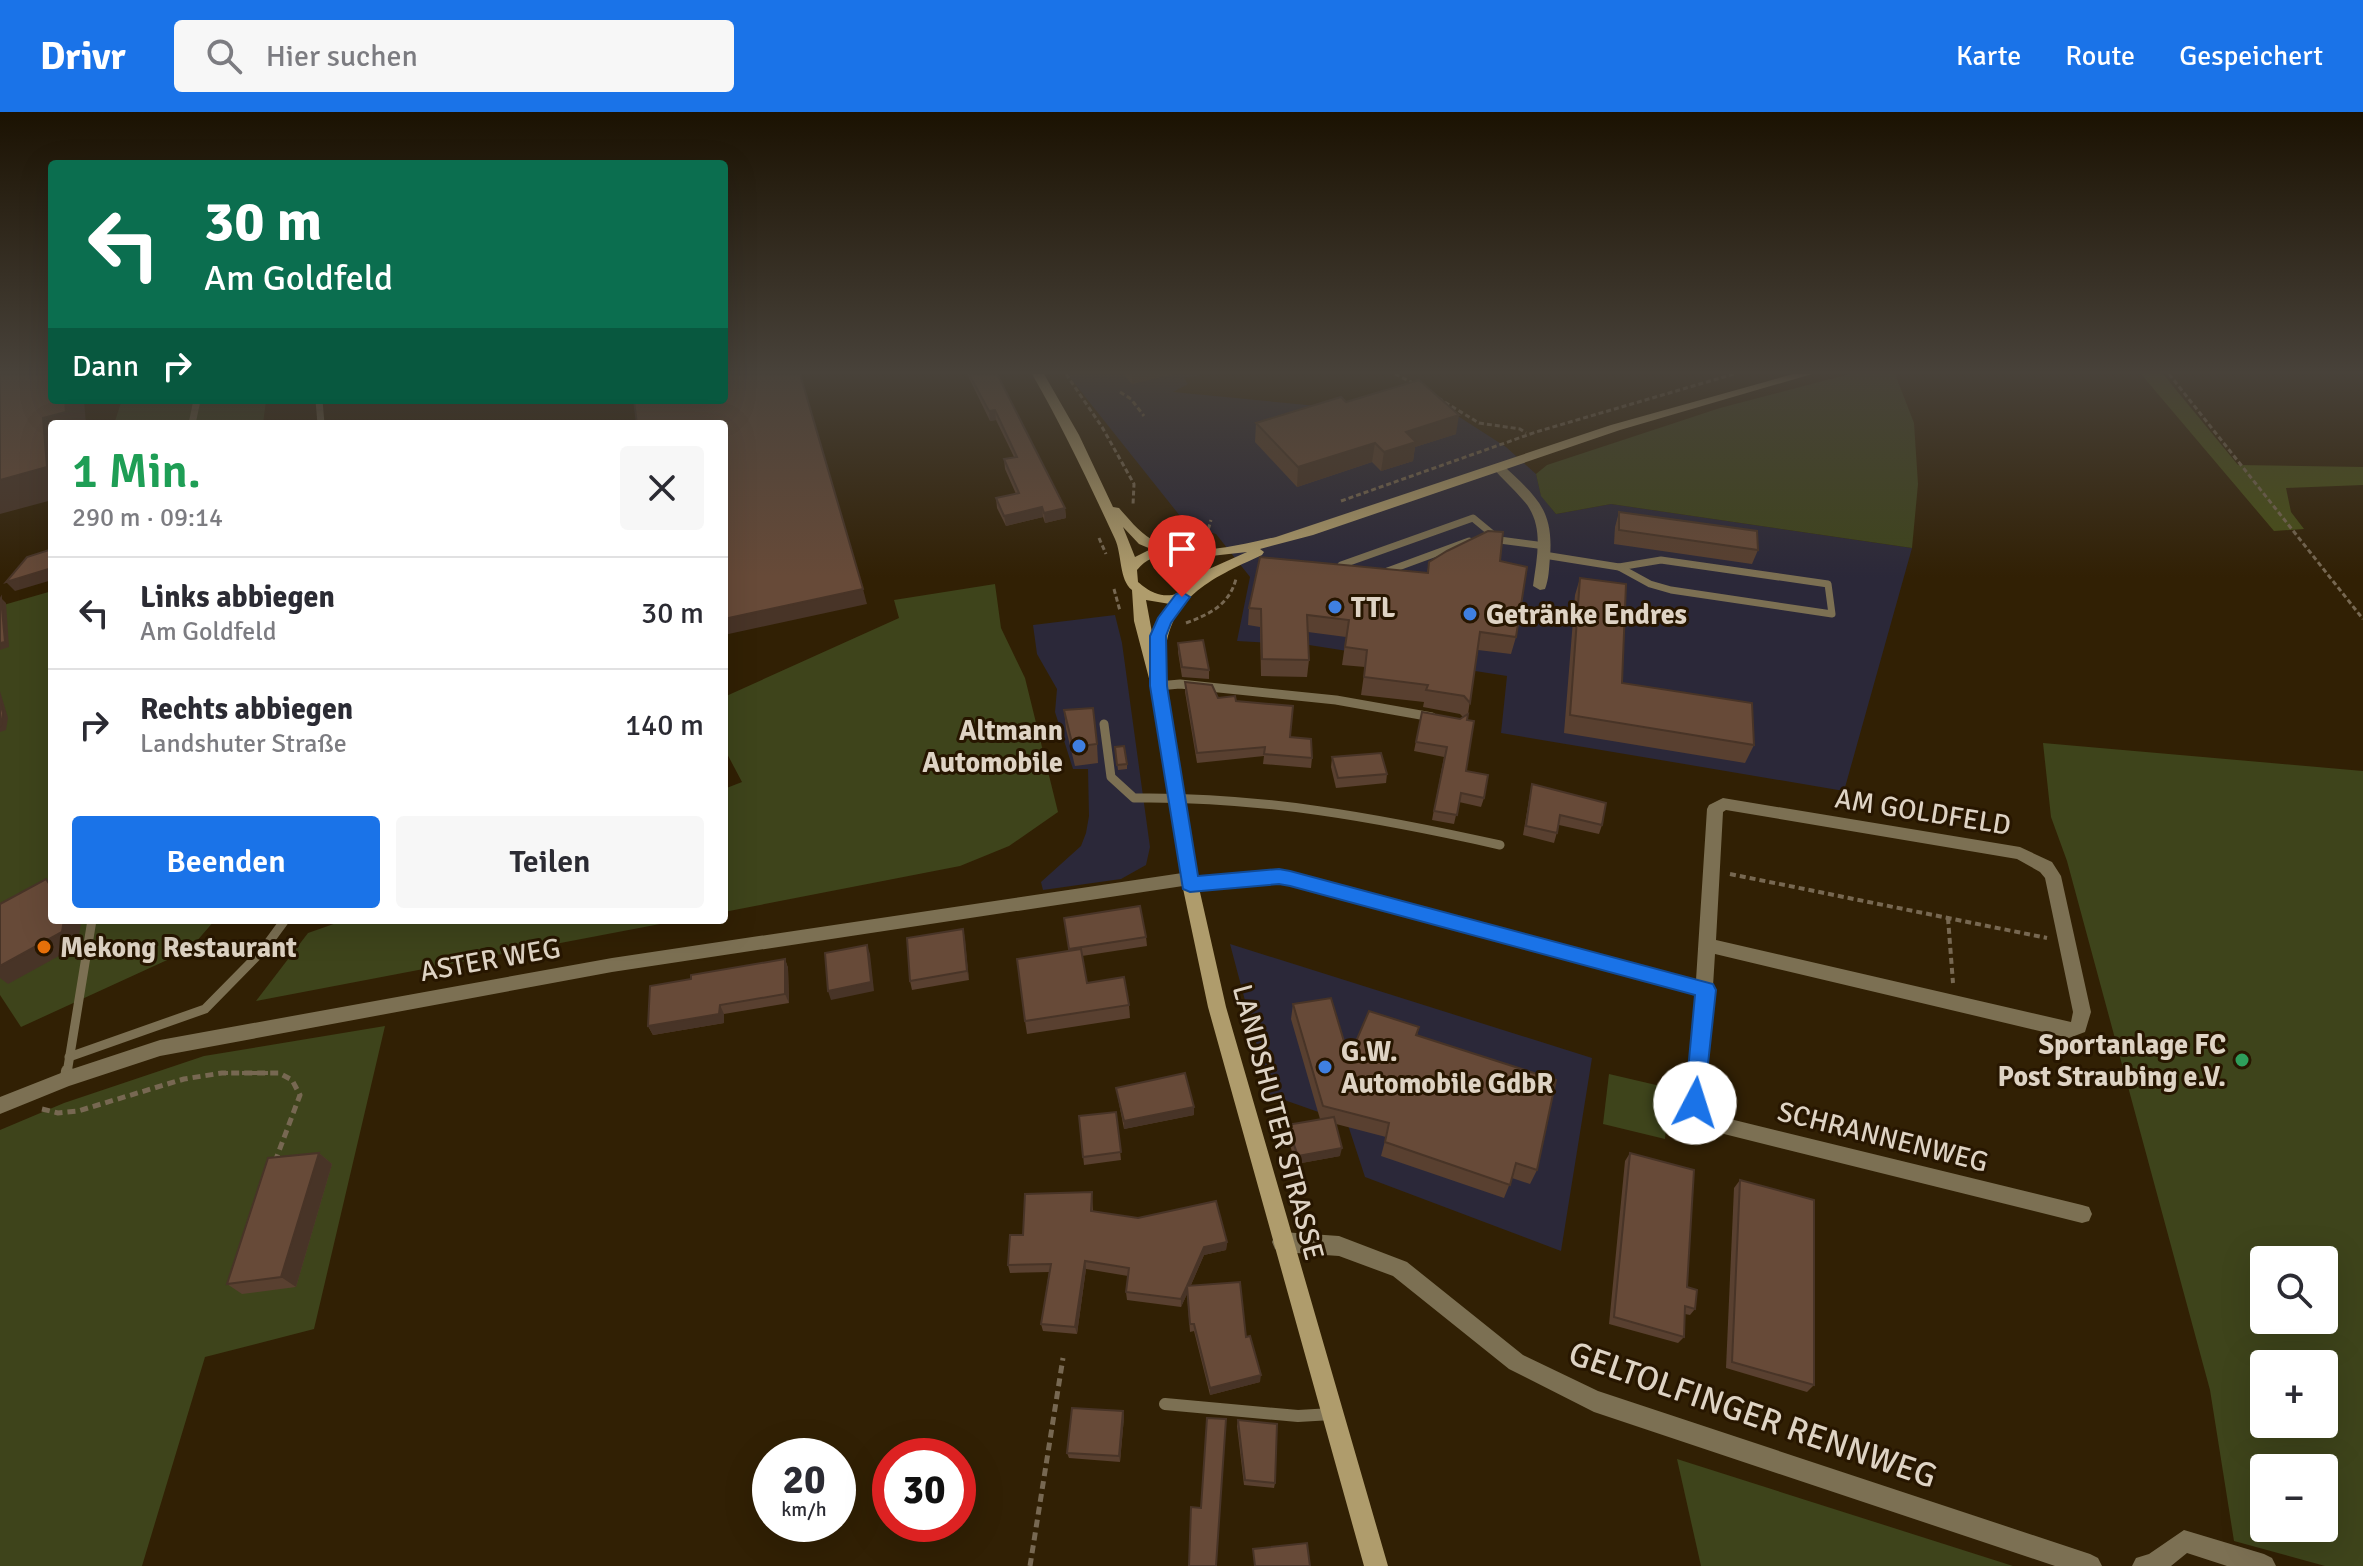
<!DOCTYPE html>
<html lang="de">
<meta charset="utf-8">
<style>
body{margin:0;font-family:Signika,sans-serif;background:#f7f7f7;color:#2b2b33;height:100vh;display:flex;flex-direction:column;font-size:30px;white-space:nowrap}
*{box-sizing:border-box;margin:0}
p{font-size:26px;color:#7c7c81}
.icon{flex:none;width:44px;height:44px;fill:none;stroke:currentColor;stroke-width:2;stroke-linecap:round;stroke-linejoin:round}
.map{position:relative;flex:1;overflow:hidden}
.details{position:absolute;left:48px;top:308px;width:680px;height:504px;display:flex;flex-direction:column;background:#fff;border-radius:8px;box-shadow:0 8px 32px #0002}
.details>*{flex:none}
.banner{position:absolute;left:48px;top:48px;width:680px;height:244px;border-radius:8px;box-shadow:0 8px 32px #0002;background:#0b6e4f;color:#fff;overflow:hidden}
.controls{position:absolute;left:2250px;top:1134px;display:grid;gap:16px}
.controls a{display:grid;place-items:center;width:88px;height:88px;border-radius:8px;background:#fff;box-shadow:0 8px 32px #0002;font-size:40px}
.speed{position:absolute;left:752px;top:1326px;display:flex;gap:16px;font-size:40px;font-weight:700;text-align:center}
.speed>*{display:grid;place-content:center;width:104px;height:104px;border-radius:50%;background:#fff;box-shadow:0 8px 32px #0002;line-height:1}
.speed small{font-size:20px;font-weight:400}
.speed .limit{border:12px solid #d22;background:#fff;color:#111}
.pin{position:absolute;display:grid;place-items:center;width:68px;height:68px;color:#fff;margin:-82px -34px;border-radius:50% 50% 50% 0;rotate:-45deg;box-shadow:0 0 8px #0007}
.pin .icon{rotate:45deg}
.me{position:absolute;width:88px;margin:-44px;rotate:5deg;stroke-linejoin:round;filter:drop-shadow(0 0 6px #0008)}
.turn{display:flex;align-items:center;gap:28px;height:168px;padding:0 24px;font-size:36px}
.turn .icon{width:104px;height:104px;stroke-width:2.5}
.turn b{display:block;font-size:56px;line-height:68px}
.then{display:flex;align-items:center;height:76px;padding:0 24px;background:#0003;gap:16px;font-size:30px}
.round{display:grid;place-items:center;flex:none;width:84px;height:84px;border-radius:8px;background:#f7f7f7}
.overview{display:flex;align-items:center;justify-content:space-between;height:136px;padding:0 24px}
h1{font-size:48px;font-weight:600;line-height:60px;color:#1e9e55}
.action{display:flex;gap:16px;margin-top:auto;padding:16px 24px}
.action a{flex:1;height:92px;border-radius:8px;background:#1a73e8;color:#fff;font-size:32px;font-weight:600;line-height:92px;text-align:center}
.action a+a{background:#f7f7f7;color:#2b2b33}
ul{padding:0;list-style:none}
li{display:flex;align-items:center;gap:24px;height:112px;padding:0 24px;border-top:2px solid #e1e1e2}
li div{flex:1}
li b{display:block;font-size:30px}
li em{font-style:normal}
header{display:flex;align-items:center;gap:48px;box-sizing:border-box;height:112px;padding:0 40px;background:#1a73e8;color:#fff}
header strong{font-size:38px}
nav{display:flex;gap:44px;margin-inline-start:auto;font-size:28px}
.search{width:560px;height:72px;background:#f7f7f7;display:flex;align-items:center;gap:20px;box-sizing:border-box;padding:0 28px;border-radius:8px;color:#7c7c81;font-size:30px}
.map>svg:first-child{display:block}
.commercial{fill:#2b2839}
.green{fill:#3e441b;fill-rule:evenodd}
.forest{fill:#484f14}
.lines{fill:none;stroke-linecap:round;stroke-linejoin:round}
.path-far2{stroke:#776852;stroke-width:3;stroke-dasharray:5 3;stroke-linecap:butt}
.path-far1{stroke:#776852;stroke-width:4;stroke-dasharray:6 4;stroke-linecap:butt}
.path{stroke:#776852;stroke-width:5;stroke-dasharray:8 5;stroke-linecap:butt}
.lane-far2{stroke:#7c7053;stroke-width:7}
.lane-far1{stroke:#7c7053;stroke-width:9}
.lane{stroke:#7c7053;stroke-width:12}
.street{fill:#7c7053;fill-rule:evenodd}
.secondary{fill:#af9c6c;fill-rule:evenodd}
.wall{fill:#594030}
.shaded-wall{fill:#483427}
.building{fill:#674a38;stroke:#483427;stroke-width:2}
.route{fill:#1a73e8;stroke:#114b97;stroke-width:2}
.shop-dot{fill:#3f7fe0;stroke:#271600;stroke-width:3}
.food-dot{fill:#e8710a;stroke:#271600;stroke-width:3}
.leisure-dot{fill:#2e9e5b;stroke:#271600;stroke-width:3}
.labels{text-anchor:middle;stroke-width:6;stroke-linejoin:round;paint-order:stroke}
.poi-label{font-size:28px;font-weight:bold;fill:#ded3c4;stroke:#271600;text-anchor:start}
.street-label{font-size:28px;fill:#ded3c4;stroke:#271600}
.near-street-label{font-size:34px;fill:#ded3c4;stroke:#271600}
</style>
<header>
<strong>Drivr</strong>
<div class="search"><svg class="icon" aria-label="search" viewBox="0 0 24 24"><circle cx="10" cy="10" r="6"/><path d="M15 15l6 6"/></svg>Hier suchen</div>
<nav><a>Karte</a><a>Route</a><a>Gespeichert</a></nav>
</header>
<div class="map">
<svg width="2363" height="1454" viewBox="0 0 2363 1454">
<rect width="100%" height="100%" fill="#312004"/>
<g class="commercial">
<path d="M1067,262h139l-22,4 4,6 -15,8 155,15 91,-16 87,56 30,27 5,21 15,19 55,-10 301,44 -68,243 -343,-58 6,-57 -198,-31 -72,-4 13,-64 -34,-43 -28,-8z"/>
<path d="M1115,503l7,28 28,204 -4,18 -25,14 -78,11 -2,-8 40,-36 5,-13 3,-17 -1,-47h-15l-18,-57 2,-23 -20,-35 -4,-29z"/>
<path d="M1230,832l362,114 -31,193 -196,-74 -18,-55 -77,-27z"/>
</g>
<g class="green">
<path d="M1850,262h45l19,49 4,61 -6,64 -301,-44 -55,10 -15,-18 -5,-22 11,-9 173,-57z"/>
<path d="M122,288h144l-3,24h-149z"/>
<path d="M995,472l6,44 24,50 33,134 -49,34 -49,20 -236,46v-123l18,-7 -18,-34v-51l175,-79 -5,-18z"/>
<path d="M52,479v329h163l-26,30 -168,77 -21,-32v-389z"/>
<path d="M2043,631l320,28v795h-38l-91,-25 -24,-151 -143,-529 -16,-44zM2324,1148v60h-60v-60zM2264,1252h60v60h-60zM2264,1356h60v60h-60z"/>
<path d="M345,808h336l-425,81 52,-68z"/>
<path d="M385,914l-71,303 -109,28 -63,209h-142v-436l64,-27 140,-47z"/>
<path d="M1609,962l60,14 -4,51 -62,-15z"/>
<path d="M1677,1347l336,107h-312z"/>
</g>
<path class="forest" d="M2141,262h22l75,91 125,2v18l-77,3 5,24 13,17 -30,2z"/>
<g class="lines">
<g class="path-far2">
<path d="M1066,262l36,53 32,57 -1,21"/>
<path d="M1395,262l18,9"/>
<path d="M2169,262l194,245"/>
<path d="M1120,280l11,7 13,17"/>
<path d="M1438,286l41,25 41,6 6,4"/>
<path d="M1341,389l195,-69 198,-58"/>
<path d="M1206,425l5,-17"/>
<path d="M1099,426l7,16"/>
<path d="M1114,477l6,22"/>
<path d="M1186,511c24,-9 43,-18 50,-44"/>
</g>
<g class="path-far1">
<path d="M1730,762l317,64"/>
<path d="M1948,806l5,65"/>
<path d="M222,961h57"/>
</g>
<g class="path">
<path d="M42,997l16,4 20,-2 106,-32 38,-6h57l13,7 8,15 -24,64"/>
<path d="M1030,1454l33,-208"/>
</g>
<g class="lane-far2">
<path d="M319,288l2,24"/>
<path d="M192,312l5,-24"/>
<path d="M1492,427l53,7"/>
<path d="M1544,443l75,12"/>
<path d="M1661,448l167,24 4,30 -161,-24 -21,-6 -31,-17z"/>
<path d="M1349,460l-8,-7 132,-47 23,19"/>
<path d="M1382,461l87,-32"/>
</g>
<g class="lane-far1">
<path d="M1158,574l22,-2 156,16 96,17"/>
<path d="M1104,612l7,53 23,21c125,-2 245,20 366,47"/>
<path d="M69,945l136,-48 58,-59 22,-30"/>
<path d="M67,961l25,-153"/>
</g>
<g class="lane">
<path d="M66,967l1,-8"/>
<path d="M1165,1292l133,12 34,-2"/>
</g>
<g class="street">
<path d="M1498,351l4,1c33,32 52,44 48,93 -1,11 -1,22 -5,32l-5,1 -7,-4c4,-30 12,-62 -10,-86 -10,-12 -21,-21 -31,-33z"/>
<path d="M1723,686l297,49 32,15 9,14 30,136 -6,20 -16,6 -354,-84 -2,32 2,4 -3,5 -8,107 5,7 17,9 356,87 7,2 3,7 -3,7 -7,2 -366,-91 -21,-11 -9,-18 9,-109 -405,-108 -11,-2 -89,7 -7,-5 -571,86 -452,84 -91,30 -69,28v-17l66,-26 94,-31 452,-82 577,-86 7,5 83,-7 11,2 406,108 11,-171 2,-4zM1726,698l291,49 23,13 5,6 28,134 -2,10 -355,-82 7,-128z"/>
<path d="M1282,1120l57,4 68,26 116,93 75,36 492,163 8,4 4,8h-47l-461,-154 -85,-43 -116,-93 -54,-20 -57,-4 -7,-3 -3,-7 3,-7z"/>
<path d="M2184,1418l80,24 8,4 4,8h-49l-40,-13 -16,13h-39l4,-8 13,-4z"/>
</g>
<path class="secondary" d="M1032,262h12l35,61 34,72 6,1c9,10 20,24 32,31 37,21 87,6 125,-2l335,-112 182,-51h19l-192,56 -307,105 -53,14 4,3 -2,3c-52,24 -97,43 -97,109l-4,4 36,211 29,128 162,559h-24l-156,-559 -27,-128 -30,-193 -17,-65 -2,-31c-13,-10 -10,-36 -17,-51 -26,-56 -52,-111 -83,-165zM1123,415l16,17 12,5 -16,8zM1247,440l-38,17 -1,-5 -6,-7zM1170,443l17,4 8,7c2,21 -20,35 -40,27 -6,-2 -12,-7 -17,-11l-1,-12c9,-11 19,-15 33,-15zM1146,488l24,4 -11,17 -6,17z"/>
</g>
<g class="wall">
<path d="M967,262h30l68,134 1,10 -21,5 -2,-6 -37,9 -9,-18 -1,-10 20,-4 -11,-25 -1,-10 10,-2 -18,-37 -6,1z"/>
<path d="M1124,262h48l-40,10z"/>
<path d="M1346,290l110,32 -41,13 -2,14 -32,10 -9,-9 -75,25 -42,-45 1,-19z"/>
<path d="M1619,400l139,38 -6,14 -138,-20 1,-17z"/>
<path d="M1429,450l87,75 -5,17 -33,-4 -10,64 -2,57 18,27 -3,9 -22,-5 -5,22 -22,-4 12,-63 -30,-6 8,-39 38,7 3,-2 -3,-3 -37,-7 1,-5 -63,-7 4,-28 -23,-2 4,-28 -38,-5 1,28 -2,17 -46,-1 -1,-49 -12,-2 1,-17 178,-35z"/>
<path d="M1580,466l42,105 132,62 -9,18 -181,-30 11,-138z"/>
<path d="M1178,531l31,27v9l-27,-2 -4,-25z"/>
<path d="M1185,570l33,16 18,3 54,36 22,21 -1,10 -48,-4 1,-8 -67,7 -12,-71z"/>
<path d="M1064,598l33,34 1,19 -23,3 -9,-37z"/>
<path d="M1115,635l12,17v5l-9,1z"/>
<path d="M1332,645l55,17 -1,9 -50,5 -5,-21z"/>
<path d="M1532,672l70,41 -3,9 -40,-9 -5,18 -31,-8 7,-41z"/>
<path d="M1064,806l82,19 1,9 -65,10 5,27 42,22 1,13 -103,16 -2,-13 44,-70z"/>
<path d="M963,817l6,51 -57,10 -2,-9z"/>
<path d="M785,847l3,9 1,35 -65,11v9l-71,12 -5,-9 43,-47z"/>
<path d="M1293,892l56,54 70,-31 -2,9 120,134 -7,14 -18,-6 -8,20 -123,-42 5,-19 -50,-13 4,32 -44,8 -10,-31 1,-8 33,-6 -29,-100z"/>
<path d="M1116,976l78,19v8l-70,14z"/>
<path d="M1116,1000l5,48 -37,5 -5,-49z"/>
<path d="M319,1041l13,11 -36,123 -54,7 -15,-10z"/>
<path d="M1630,1041l65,156 -5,6 -5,-1 -1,23 -6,6 -69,-19 16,-163z"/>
<path d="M1740,1068l74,205 -7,7 -81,-24 8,-180z"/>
<path d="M1092,1080l1,20 134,30 -1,8 -22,5 -13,30 55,52 14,45 -50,13 -16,-64 -4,1 -3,-38 -6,13 -54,-7 -1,-8 2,-16 -42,-7 -9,65 -34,-3 -2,-7 8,-52 -39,1 -2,-8 15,-30z"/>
<path d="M1123,1299l1,6 -4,45 -51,-4 -2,-5z"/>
<path d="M1238,1308l37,63 -1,5 -30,-3 -7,-59z"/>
</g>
<g class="shaded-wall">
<path d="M1132,262h40l-40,10z"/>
<path d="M65,288h19l2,24h-34v76l-52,14v-34l43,-62z"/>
<path d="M995,298l1,10 -6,1 -1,-10z"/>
<path d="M1459,303l-3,19 -41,13 -2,14 -32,10 3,-19 22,-20z"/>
<path d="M1375,331l-3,19 -75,25 1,-20z"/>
<path d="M1042,395l1,10 -37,9 -2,-10z"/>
<path d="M1065,396l1,10 -21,5 -1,-10z"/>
<path d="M52,456v12l-37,11 -9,-9z"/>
<path d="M863,477l4,15 -143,31v-16z"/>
<path d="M1,486l5,5 3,44 -9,3z"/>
<path d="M0,579l8,27 -2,12 -6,2z"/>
<path d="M64,808h15l2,4 -4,22 -69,38 -8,-6v-12z"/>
<path d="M963,817l2,9 4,42 -2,-9z"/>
<path d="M867,833l3,9 4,37 -43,9 -3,-9z"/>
<path d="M785,847l3,9 1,35 -4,-9z"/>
<path d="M720,893l4,9v9l-71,12 -5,-9z"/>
<path d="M1194,995v8l-70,14v-8z"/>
<path d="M1342,1036l-2,8 -44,8 2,-8z"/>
<path d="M319,1041l13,11 -36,123 -15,-10z"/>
<path d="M1227,1130l-1,8 -22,5 -17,39v-8l17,-39z"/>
<path d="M1085,1149l1,8 -9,65 -2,-7z"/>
<path d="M1187,1174v8l-6,13v-8z"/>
<path d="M1261,1263l-1,7 -50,13v-7z"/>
<path d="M1123,1299l1,6 -4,45 -1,-6z"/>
</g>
<g class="building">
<path d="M0,262h52v26h13l1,12 -23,6 4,49 -47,13z"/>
<path d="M724,262h76l63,215 -139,30v-195h-87l-3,-24h90z"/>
<path d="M969,262h28l68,134 -21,5 -2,-6 -38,9 -8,-18 23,-5 -15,-34 13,-2 -22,-47 -6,1z"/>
<path d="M1419,268l40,35 -53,17 10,10 -32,10 -9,-9 -77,24 -42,-44 85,-26 5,5z"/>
<path d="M1619,400l138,19 1,19 -139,-20z"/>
<path d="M1488,419l15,1 -3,29 27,6 -11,70 -36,-5 -10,71 -6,-7 -38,-6 2,-5 -64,-8 3,-27 -22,-3 4,-27 -42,-5 2,45 -47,-1 -1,-50 -12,-1 11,-51 168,16 1,-11 18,-11z"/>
<path d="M52,437v19l-46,14 21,-25z"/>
<path d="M1580,466l46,6 -4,99 130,20 2,42 -184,-30z"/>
<path d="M1,486l4,44 -5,1v-43z"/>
<path d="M1203,528l6,30 -27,-3 -4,-24z"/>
<path d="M1185,570l27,3 6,13 17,-2 1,5 57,5 -3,31 21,2 1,19 -48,-4 1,-7 -68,6z"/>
<path d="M0,591l3,10 -2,12 -1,1z"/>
<path d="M1093,596l4,36 -24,3 -9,-37z"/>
<path d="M1422,600l38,7 8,-5 -1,6 7,1 -8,50 22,4 -4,23 -23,-5 -4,22 -23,-4 13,-64 -31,-5z"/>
<path d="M1124,634l3,18 -10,1 -2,-18z"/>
<path d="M1381,641l6,21 -49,4 -6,-21z"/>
<path d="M1532,672l74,19 -4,22 -42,-10 -3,18 -31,-7z"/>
<path d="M46,767l6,9v32h12l-2,12 -62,34v-62z"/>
<path d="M1140,794l6,31 -77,12 -5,-31z"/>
<path d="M963,817l4,42 -57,10 -3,-43z"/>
<path d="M867,833l4,37 -43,9 -3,-38z"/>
<path d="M1081,837l6,34 37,-6 5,28 -104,16 -8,-62z"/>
<path d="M785,847v35l-65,11 -1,9 -71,12 2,-40 41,-7v-4z"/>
<path d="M1331,886l18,60 20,-47 50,16 -3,8 140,45 -19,90 -21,-7 -6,22 -125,-43 4,-19 -66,-17 -30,-102z"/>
<path d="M1185,961l9,34 -70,14 -8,-33z"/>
<path d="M1116,1000l5,40 -38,5 -4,-41z"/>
<path d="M1334,1005l8,31 -44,8 -11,-31z"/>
<path d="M319,1041l-38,124 -54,7 41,-126z"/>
<path d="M1630,1041l64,17 -7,117 10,3 -2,19 -10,-3 -1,31 -70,-20z"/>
<path d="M1740,1068l74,20v185l-82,-23z"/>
<path d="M1092,1080l-1,19 47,7 78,-17 11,41 -23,5 -17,39 53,-4 6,55 4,-1 11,39 -51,13 -16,-64h-4l-3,-38 -6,13 -55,-7 3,-24 -44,-7 -10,66 -34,-3 10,-60 -43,1 2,-30h13l2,-41z"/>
<path d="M1072,1296l51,3 -4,45 -52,-3z"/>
<path d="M1207,1306l19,1 -10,147h-27l2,-59 10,1z"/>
<path d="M1238,1308l39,4 -2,59 -30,-3z"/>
<path d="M1307,1431l3,23h-55l-2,-17z"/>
</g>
<linearGradient id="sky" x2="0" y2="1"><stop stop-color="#1b1202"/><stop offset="0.56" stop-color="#48423a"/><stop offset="1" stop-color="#48423a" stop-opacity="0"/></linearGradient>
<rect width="2363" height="465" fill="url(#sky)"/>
<path class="route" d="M1182,480l8,5 -19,26 -5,13 1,50 31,190 81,-7 11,2 423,113 3,6 -13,120 -8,2 -7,-2 -3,-7 10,-108 -405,-109 -11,-2 -89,8 -7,-3 -33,-203v-50l8,-18 18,-24z"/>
<g class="shop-dot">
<circle cx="1335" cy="495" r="8"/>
<circle cx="1470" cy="502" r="8"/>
<circle cx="1079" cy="634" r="8"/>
<circle cx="1325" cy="955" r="8"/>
</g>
<circle class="food-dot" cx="44" cy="835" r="8"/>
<circle class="leisure-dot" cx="2242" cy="948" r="8"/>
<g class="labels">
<g class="poi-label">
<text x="1351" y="505">TTL</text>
<text x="1486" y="512">Getränke Endres</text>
<text x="1063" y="628" text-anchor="end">Altmann<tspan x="1063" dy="32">Automobile</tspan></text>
<text x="60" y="845">Mekong Restaurant</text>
<text x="2226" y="942" text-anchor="end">Sportanlage FC<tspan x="2226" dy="32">Post Straubing e.V.</tspan></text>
<text x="1341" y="949">G.W.<tspan x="1341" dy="32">Automobile GdbR</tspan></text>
</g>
<g class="street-label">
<text transform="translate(1923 699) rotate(9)" y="10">AM GOLDFELD</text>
<text transform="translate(490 847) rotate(-10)" y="10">ASTER WEG</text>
<text transform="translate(1279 1010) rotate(75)" y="10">LANDSHUTER STRASSE</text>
<text transform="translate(1883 1024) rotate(14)" y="10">SCHRANNENWEG</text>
</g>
<g class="near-street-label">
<text transform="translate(1753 1302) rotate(19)" y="12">GELTOLFINGER RENNWEG</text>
</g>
</g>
</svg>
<div class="controls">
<a><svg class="icon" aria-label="search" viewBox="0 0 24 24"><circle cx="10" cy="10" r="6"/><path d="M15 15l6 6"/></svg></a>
<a>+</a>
<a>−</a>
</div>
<div class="speed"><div>20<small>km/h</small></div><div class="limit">30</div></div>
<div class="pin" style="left:1182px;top:485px;background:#d93025"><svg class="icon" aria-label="arrive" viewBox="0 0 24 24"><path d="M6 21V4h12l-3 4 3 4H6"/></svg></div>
<svg class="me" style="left:1695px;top:991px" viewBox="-20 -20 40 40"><circle r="19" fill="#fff"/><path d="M0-13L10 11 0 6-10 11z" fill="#1a73e8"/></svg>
<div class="banner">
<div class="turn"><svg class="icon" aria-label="left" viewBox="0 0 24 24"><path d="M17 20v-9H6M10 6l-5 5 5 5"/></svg><div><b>30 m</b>Am Goldfeld</div></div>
<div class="then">Dann<svg class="icon" aria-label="right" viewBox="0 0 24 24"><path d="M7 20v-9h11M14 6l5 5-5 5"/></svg></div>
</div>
<section class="details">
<div class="overview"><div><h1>1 Min.</h1><p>290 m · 09:14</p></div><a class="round"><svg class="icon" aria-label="close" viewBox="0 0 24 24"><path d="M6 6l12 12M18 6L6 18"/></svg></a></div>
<ul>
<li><svg class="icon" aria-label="left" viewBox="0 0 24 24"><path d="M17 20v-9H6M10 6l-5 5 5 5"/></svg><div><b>Links abbiegen</b><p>Am Goldfeld</p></div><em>30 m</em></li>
<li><svg class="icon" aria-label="right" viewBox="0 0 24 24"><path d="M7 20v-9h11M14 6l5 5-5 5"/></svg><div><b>Rechts abbiegen</b><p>Landshuter Straße</p></div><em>140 m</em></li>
</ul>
<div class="action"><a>Beenden</a><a>Teilen</a></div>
</section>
</div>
